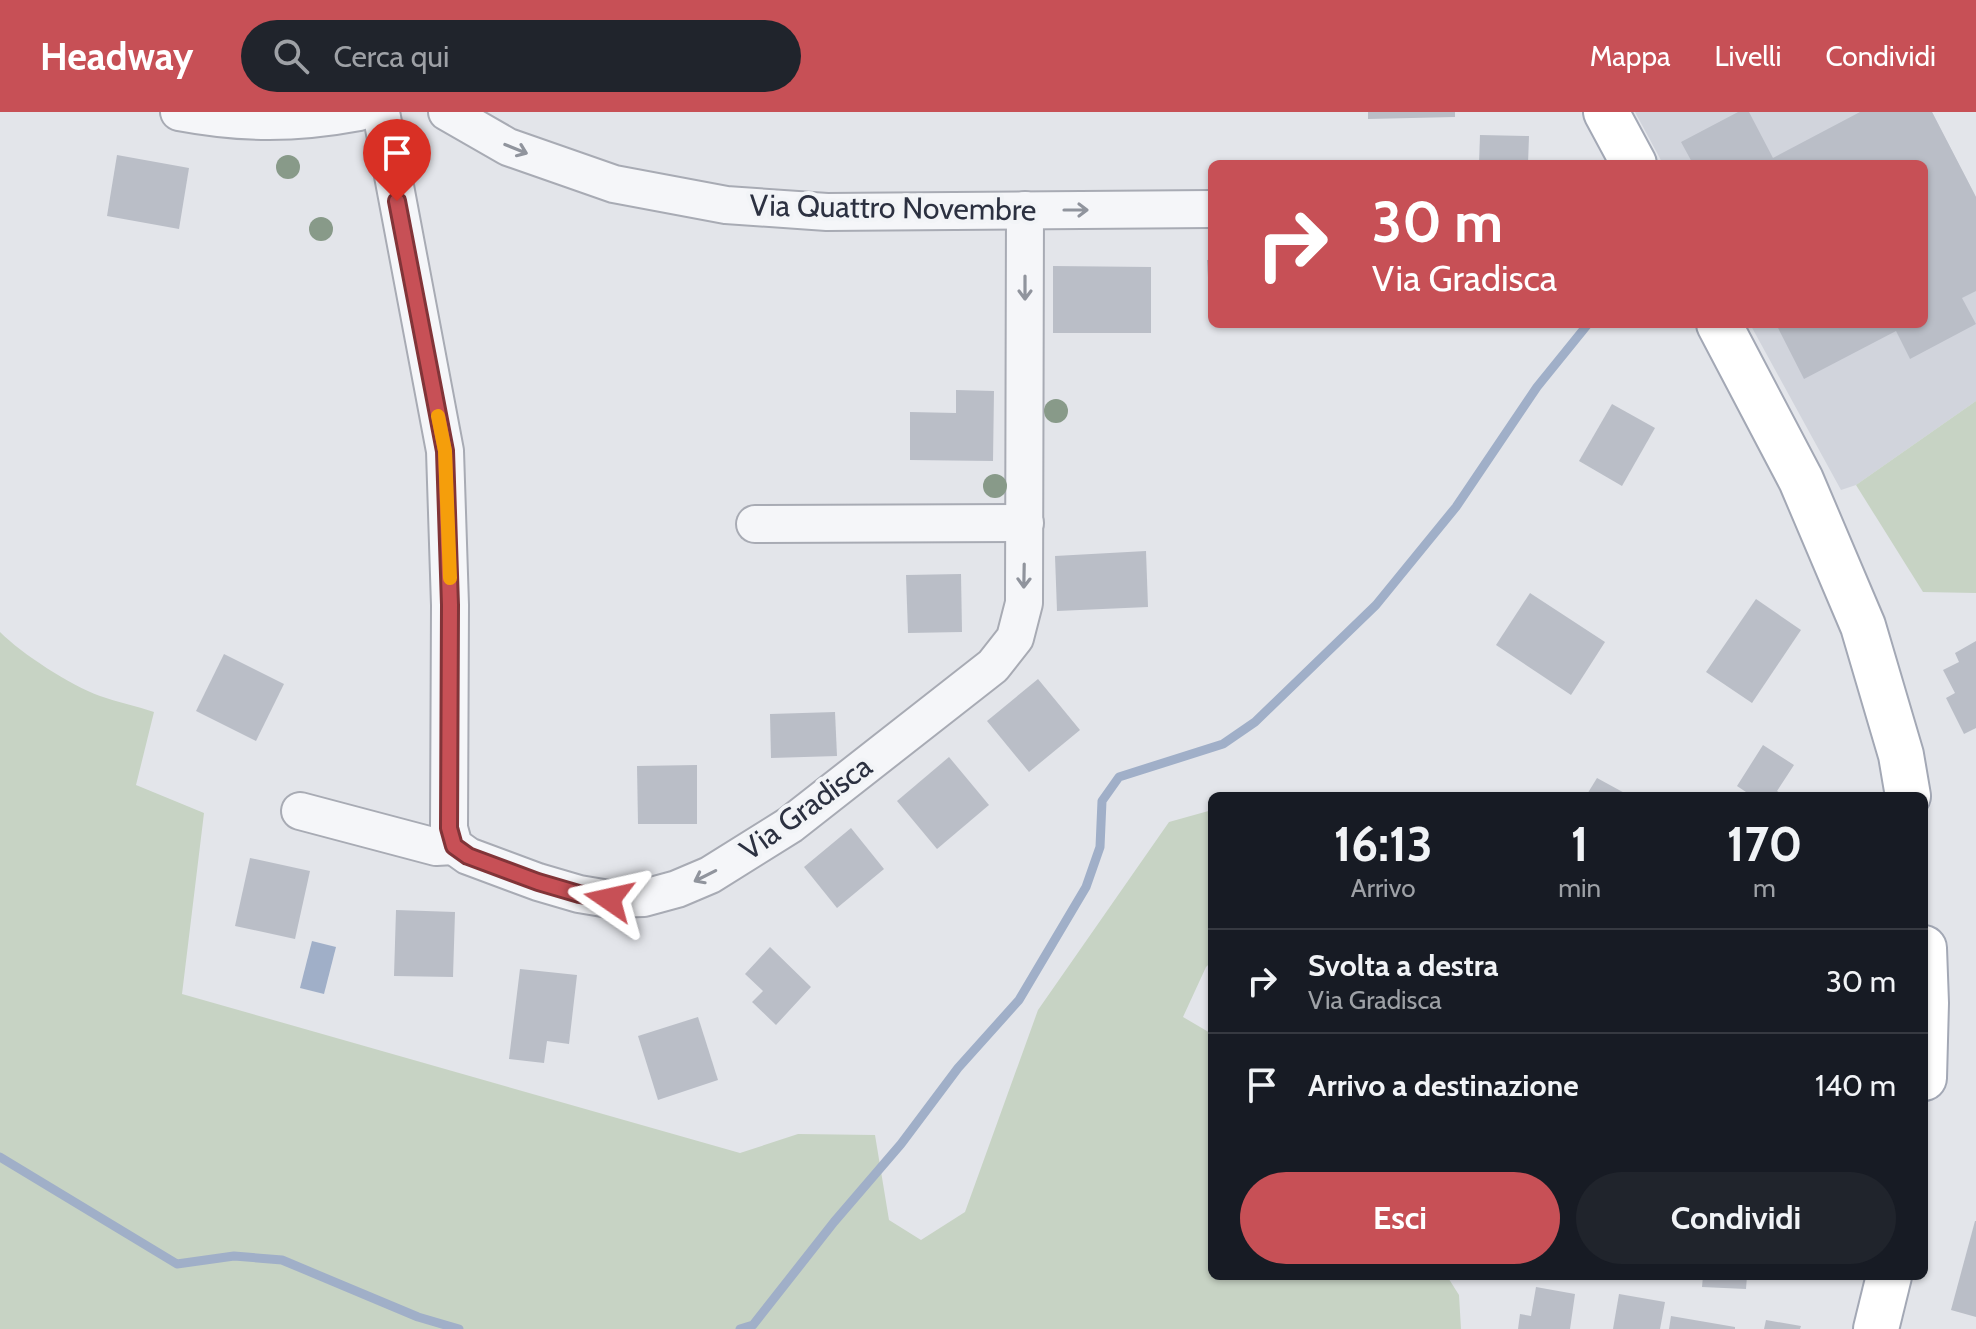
<!DOCTYPE html>
<html lang="it">
<style>
body{margin:0;font-family:Cabin,sans-serif;background:#20242c;color:#f1f3f6;height:100vh;display:flex;flex-direction:column;font-size:30px;white-space:nowrap}
*{box-sizing:border-box;margin:0}
p{font-size:26px;color:#9ea1a6}
.icon{flex:none;width:44px;height:44px;fill:none;stroke:currentColor;stroke-width:2;stroke-linecap:round;stroke-linejoin:round}
.map{position:relative;flex:1;overflow:hidden}
.panel{position:absolute;left:1208px;top:680px;width:720px;height:488px;display:flex;flex-direction:column;background:#171b24;border-radius:12px;box-shadow:0 2px 6px #0004}
.panel>*{flex:none}
.banner{position:absolute;left:1208px;top:48px;width:720px;height:168px;border-radius:12px;box-shadow:0 2px 6px #0004;background:#c75056;color:#fff;overflow:hidden}
.pin{position:absolute;display:grid;place-items:center;width:68px;height:68px;color:#fff;margin:-82px -34px;border-radius:50% 50% 50% 0;rotate:-45deg;box-shadow:0 0 8px #0007}
.pin .icon{rotate:45deg}
.me{position:absolute;width:88px;margin:-44px;rotate:281deg;stroke-linejoin:round;filter:drop-shadow(0 0 6px #0008)}
.turn{display:flex;align-items:center;gap:28px;height:168px;padding:0 32px;font-size:36px}
.turn .icon{width:104px;height:104px;stroke-width:2.5}
.turn b{display:block;font-size:56px;line-height:68px}
.eta{display:flex;justify-content:space-evenly;align-items:center;height:136px;text-align:center}
.eta b{font-size:48px;font-weight:800;line-height:56px}
.primary-button{display:flex;gap:16px;margin-top:auto;padding:16px 32px}
.primary-button a{flex:1;height:92px;border-radius:48px;background:#c75056;color:#fff;font-size:32px;font-weight:800;line-height:92px;text-align:center}
.primary-button a+a{background:#20242c;color:#f1f3f6}
ul{padding:0;list-style:none}
li{display:flex;align-items:center;gap:24px;height:104px;padding:0 32px;border-top:2px solid #363941}
li div{flex:1}
li b{display:block;font-size:30px}
li em{font-style:normal}
header{display:flex;align-items:center;gap:48px;box-sizing:border-box;height:112px;padding:0 40px;background:#c75056;color:#fff}
header strong{font-size:38px}
nav{display:flex;gap:44px;margin-inline-start:auto;font-size:28px}
.search{width:560px;height:72px;background:#20242c;display:flex;align-items:center;gap:20px;box-sizing:border-box;padding:0 28px;border-radius:44px;color:#9ea1a6;font-size:30px}
.map>svg:first-child{display:block}
.built{fill:#d1d4dc}
.green{fill:#c7d3c4}
.water{fill:#a0afc8}
.lines{fill:none;stroke-linecap:round;stroke-linejoin:round}
.stream{stroke:#a0afc8;stroke-width:9}
.building{fill:#babec7}
.minor-casing{stroke:#a8abb4;stroke-width:40}
.major-casing{stroke:#a3a8b5;stroke-width:48}
.minor{stroke:#f5f6f9;stroke-width:36}
.major{stroke:#fff;stroke-width:44}
.tree{fill:#889a89}
.oneway{stroke:#90949d}
.route-casing{stroke:#813438;stroke-width:20}
.route{stroke:#c75056;stroke-width:14}
.slow{stroke:#f59e0b;stroke-width:14}
.labels{text-anchor:middle;stroke-width:8;stroke-linejoin:round;paint-order:stroke}
.street-label{font-size:30px;fill:#2c3141;stroke:#f2f4f7}
</style>
<header>
<strong>Headway</strong>
<div class="search"><svg class="icon" aria-label="search" viewBox="0 0 24 24"><circle cx="10" cy="10" r="6"/><path d="M15 15l6 6"/></svg>Cerca qui</div>
<nav><a>Mappa</a><a>Livelli</a><a>Condividi</a></nav>
</header>
<div class="map">
<svg width="1976" height="1217" viewBox="0 0 1976 1217">
<rect width="100%" height="100%" fill="#e3e5ea"/>
<path class="built" d="M1635,0h297l44,85v204l-120,84 -15,5 -91,-166h174v-160h-261z"/>
<g class="green">
<path d="M1976,289v192l-53,-1 -67,-107z"/>
<path d="M0,520c22,22 70,53 100,64 17,6 36,10 54,16l-18,73 68,28 -22,181 558,159 58,-19 77,1 14,85 32,20 44,-28 73,-202 131,-188 43,-12v151l-6,6 -23,50 29,17v242h235l12,19 2,34h-1461z"/>
</g>
<path class="water" d="M312,829l24,6 -12,47 -24,-6z"/>
<g class="lines">
<g class="stream">
<path d="M0,1045l177,107 57,-8 48,4 136,57 41,12"/>
<path d="M740,1217l13,-4 81,-103 67,-78 57,-76 61,-68 67,-113 14,-40 2,-46 17,-24 104,-33 32,-22 121,-117 80,-98 81,-120 51,-63"/>
</g>
</g>
<g class="building">
<path d="M1368,0h87v5l-87,2z"/>
<path d="M1738,0h11l24,46 87,-46h72l44,85v94l-14,7 14,26 -66,35 -14,-28 -92,48 -28,-55h148v-160h-231l-12,-22z"/>
<path d="M1480,23l49,1 -1,28h-49z"/>
<path d="M117,43l72,13 -10,61 -72,-13z"/>
<path d="M1207,148h5v51h-2z"/>
<path d="M1053,154l98,1v66h-98z"/>
<path d="M956,278l38,1 -1,70 -83,-1v-48l46,1z"/>
<path d="M1612,292l43,24 -33,58 -43,-25z"/>
<path d="M1146,439l2,56 -91,4 -2,-55z"/>
<path d="M961,462l1,58 -54,1 -2,-58z"/>
<path d="M1530,481l75,49 -34,53 -75,-50z"/>
<path d="M1756,487l45,31 -49,73 -46,-31z"/>
<path d="M1976,529v87l-12,6 -18,-36 9,-5 -12,-23 16,-8 -4,-9z"/>
<path d="M224,542l60,30 -28,57 -60,-30z"/>
<path d="M1038,567l42,51 -51,42 -42,-51z"/>
<path d="M835,600l2,44 -66,2 -1,-44z"/>
<path d="M1763,633l31,20 -17,26 8,5h-33l-15,-10z"/>
<path d="M949,645l40,48 -52,44 -40,-48z"/>
<path d="M697,653v59h-59l-1,-58z"/>
<path d="M1597,666l33,18h-44z"/>
<path d="M851,716l33,41 -47,39 -33,-41z"/>
<path d="M250,746l60,13 -15,68 -60,-13z"/>
<path d="M396,798l59,2 -2,65 -59,-1z"/>
<path d="M770,835l41,40 -35,38 -24,-23 11,-11 -18,-17z"/>
<path d="M520,857l57,6 -8,69 -22,-3 -3,22 -35,-4z"/>
<path d="M698,905l20,63 -60,20 -20,-64z"/>
<path d="M1975,1109h1v96l-25,-7z"/>
<path d="M1703,1164h44l-1,13 -44,-2z"/>
<path d="M1536,1175l39,7 -5,35h-52l2,-15 11,2z"/>
<path d="M1619,1182l46,8 -5,27h-47z"/>
<path d="M1671,1204l64,11v2h-66z"/>
<path d="M1766,1208l35,6 -1,3h-36z"/>
</g>
<g class="lines">
<defs>
<g id="minor">
<path d="M179,0c64,12 116,12 180,0"/>
<path d="M381,0l64,339 5,154 -1,223 5,18 14,10 70,26 41,12 30,5 35,-1 33,-9 33,-14 80,-50 203,-159 22,-28 9,-35 1,-393"/>
<path d="M447,0l61,35 106,37 112,21 101,7 385,-3"/>
<path d="M755,412l270,-1"/>
<path d="M300,699l136,36 18,-1"/>
</g>
<g id="major">
<path d="M1606,0l28,52"/>
<path d="M1719,212l82,156 62,146 38,129 7,41"/>
<path d="M1924,836l2,55 -2,75"/>
<path d="M1876,1217l13,-53"/>
</g>
</defs>
<use href="#minor" class="minor-casing"/>
<use href="#major" class="major-casing"/>
<use href="#minor" class="minor"/>
<use href="#major" class="major"/>
</g>
<g class="tree">
<circle cx="288" cy="55" r="12"/>
<circle cx="321" cy="117" r="12"/>
<circle cx="1056" cy="299" r="12"/>
<circle cx="995" cy="374" r="12"/>
</g>
<defs><path id="oneway-shaft" d="M-6 0H5M1.5-3L5.5 0L1.5 3" fill="none" stroke-width="1.6" stroke-linecap="round" stroke-linejoin="round" transform="scale(2)"/></defs>
<g class="oneway">
<use href="#oneway-shaft" transform="translate(516 37) rotate(22)"/>
<use href="#oneway-shaft" transform="translate(1076 98)"/>
<use href="#oneway-shaft" transform="translate(1025 176) rotate(90)"/>
<use href="#oneway-shaft" transform="translate(1024 464) rotate(91)"/>
<use href="#oneway-shaft" transform="translate(705 764) rotate(153)"/>
</g>
<g class="lines">
<defs>
<path id="route" d="M397,89l48,250 5,154 -1,223 5,18 14,10 70,26 41,12 30,5"/>
</defs>
<use href="#route" class="route-casing"/>
<use href="#route" class="route"/>
<path class="slow" d="M438,304l7,35 5,127"/>
</g>
<g class="labels">
<g class="street-label">
<text transform="translate(893 96) rotate(1)" y="10">Via Quattro Novembre</text>
<text transform="translate(806 696) rotate(-36)" y="10">Via Gradisca</text>
</g>
</g>
</svg>
<div class="pin" style="left:397px;top:89px;background:#d93025"><svg class="icon" aria-label="arrive" viewBox="0 0 24 24"><path d="M6 21V4h12l-3 4 3 4H6"/></svg></div>
<svg class="me" style="left:609px;top:787px" viewBox="-20 -20 40 40"><path d="M0-17L14 15 0 8-14 15z" fill="#c75056" stroke="#fff" stroke-width="4"/></svg>
<div class="banner">
<div class="turn"><svg class="icon" aria-label="right" viewBox="0 0 24 24"><path d="M7 20v-9h11M14 6l5 5-5 5"/></svg><div><b>30 m</b>Via Gradisca</div></div>
</div>
<section class="panel">
<div class="eta">
<div><b>16:13</b><p>Arrivo</p></div>
<div><b>1</b><p>min</p></div>
<div><b>170</b><p>m</p></div>
</div>
<ul>
<li><svg class="icon" aria-label="right" viewBox="0 0 24 24"><path d="M7 20v-9h11M14 6l5 5-5 5"/></svg><div><b>Svolta a destra</b><p>Via Gradisca</p></div><em>30 m</em></li>
<li><svg class="icon" aria-label="arrive" viewBox="0 0 24 24"><path d="M6 21V4h12l-3 4 3 4H6"/></svg><div><b>Arrivo a destinazione</b></div><em>140 m</em></li>
</ul>
<div class="primary-button"><a>Esci</a><a>Condividi</a></div>
</section>
</div>
